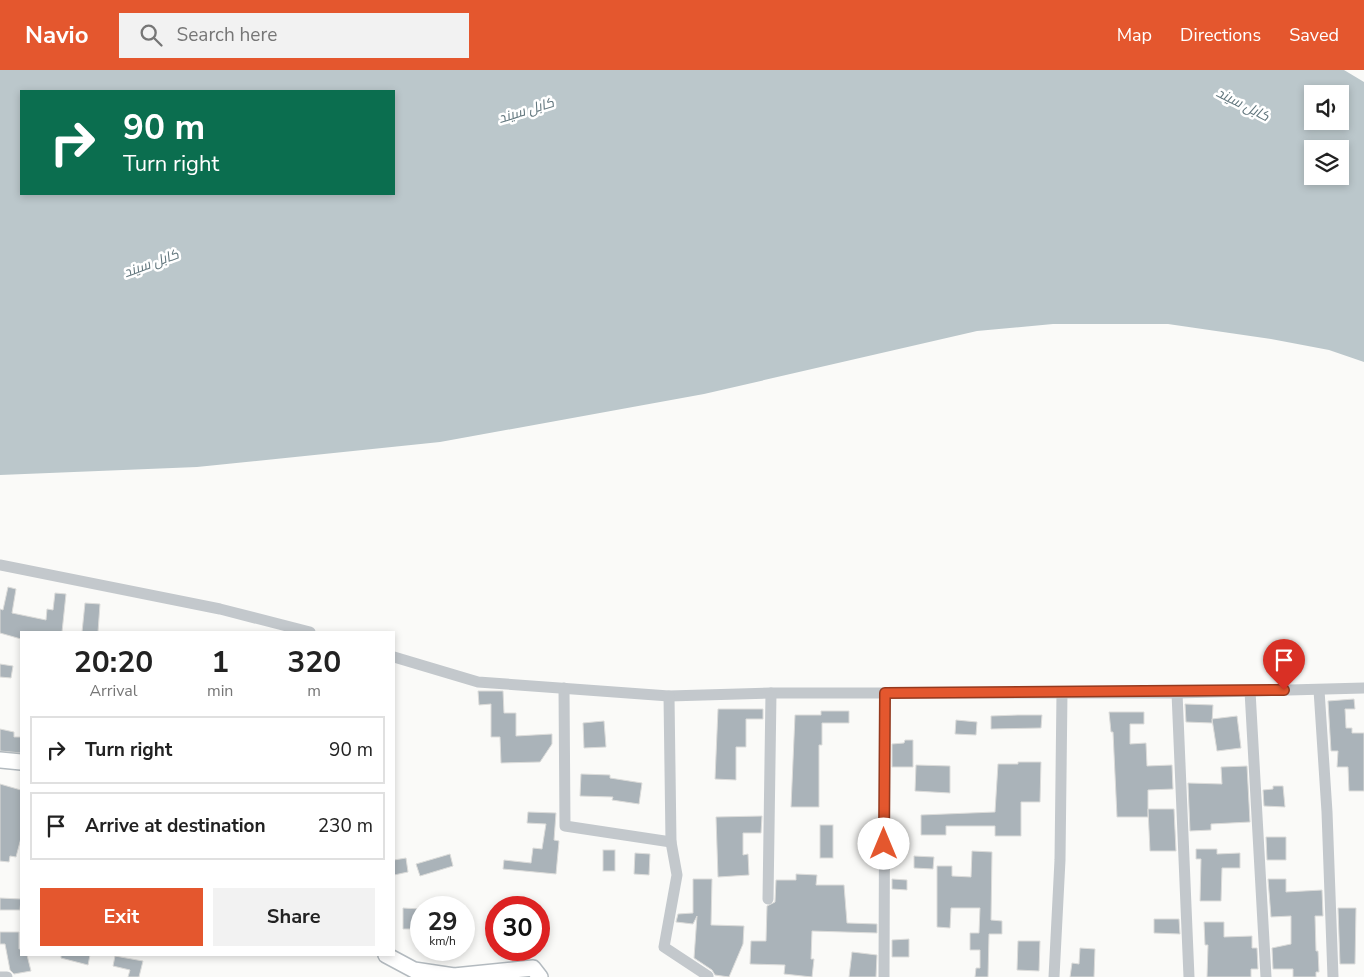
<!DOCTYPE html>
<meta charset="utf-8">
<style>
body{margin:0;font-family:"Nunito Sans",Cairo,sans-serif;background:#f2f2f2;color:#222;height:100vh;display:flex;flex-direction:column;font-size:19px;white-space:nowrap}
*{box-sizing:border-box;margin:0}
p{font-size:16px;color:#767676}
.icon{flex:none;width:28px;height:28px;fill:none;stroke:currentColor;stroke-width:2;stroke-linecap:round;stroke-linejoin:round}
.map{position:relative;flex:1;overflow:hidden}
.drawer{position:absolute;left:20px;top:561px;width:375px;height:325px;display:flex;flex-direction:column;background:#fff;border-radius:0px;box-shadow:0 2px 8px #0003}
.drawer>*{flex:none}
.guide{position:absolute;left:20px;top:20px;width:375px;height:105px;border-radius:0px;box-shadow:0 2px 8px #0003;background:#0b6e4f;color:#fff;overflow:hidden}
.fabs{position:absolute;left:1304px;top:15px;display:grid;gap:10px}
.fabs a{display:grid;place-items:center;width:45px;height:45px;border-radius:0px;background:#fff;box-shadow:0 2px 8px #0003;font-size:25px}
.speed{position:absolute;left:410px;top:826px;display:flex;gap:10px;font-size:25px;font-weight:700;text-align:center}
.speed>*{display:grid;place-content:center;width:65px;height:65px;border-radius:50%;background:#fff;box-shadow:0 2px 8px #0003;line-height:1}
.speed small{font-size:12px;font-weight:400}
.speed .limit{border:8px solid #d22;background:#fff;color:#111}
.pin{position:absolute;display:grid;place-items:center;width:42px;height:42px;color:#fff;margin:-51px -21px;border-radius:50% 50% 50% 0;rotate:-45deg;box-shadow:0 0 5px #0007}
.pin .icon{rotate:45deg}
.me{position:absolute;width:55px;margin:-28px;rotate:0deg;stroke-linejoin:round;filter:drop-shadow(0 0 4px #0008)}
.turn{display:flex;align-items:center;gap:18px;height:105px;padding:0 20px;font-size:22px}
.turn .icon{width:65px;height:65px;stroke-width:2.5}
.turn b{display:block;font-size:35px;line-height:42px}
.eta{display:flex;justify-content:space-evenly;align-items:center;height:85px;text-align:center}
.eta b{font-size:30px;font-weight:700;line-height:35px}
.cta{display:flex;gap:10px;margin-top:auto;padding:10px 20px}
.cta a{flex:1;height:58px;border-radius:0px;background:#e4572e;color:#fff;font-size:20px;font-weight:700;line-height:58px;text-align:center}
.cta a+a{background:#f2f2f2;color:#222}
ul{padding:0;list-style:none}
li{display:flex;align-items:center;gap:15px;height:68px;margin:0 10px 8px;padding:0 10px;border:2px solid #e0e0e0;border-radius:0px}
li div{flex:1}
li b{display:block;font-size:19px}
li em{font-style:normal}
header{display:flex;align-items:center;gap:30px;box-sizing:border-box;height:70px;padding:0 25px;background:#e4572e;color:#fff}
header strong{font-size:24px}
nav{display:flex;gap:28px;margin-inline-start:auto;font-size:18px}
.search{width:350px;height:45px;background:#f2f2f2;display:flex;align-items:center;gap:12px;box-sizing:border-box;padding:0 18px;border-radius:0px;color:#767676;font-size:19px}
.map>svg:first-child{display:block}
.water{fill:#bbc7cb;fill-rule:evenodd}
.building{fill:#aab3b9;stroke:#dcdcda}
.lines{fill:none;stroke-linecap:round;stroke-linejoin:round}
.secondary-casing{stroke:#b3babf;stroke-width:18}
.street{stroke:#c3c8cc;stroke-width:11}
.secondary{stroke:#fff;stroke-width:15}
.route-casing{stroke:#94391e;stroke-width:12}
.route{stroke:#e4572e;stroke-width:9}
.labels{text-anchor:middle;stroke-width:5;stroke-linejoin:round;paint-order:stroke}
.water-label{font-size:14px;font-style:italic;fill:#60757c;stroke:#fff}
</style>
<header>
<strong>Navio</strong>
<div class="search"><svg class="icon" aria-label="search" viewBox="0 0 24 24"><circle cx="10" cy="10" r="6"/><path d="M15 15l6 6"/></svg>Search here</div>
<nav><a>Map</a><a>Directions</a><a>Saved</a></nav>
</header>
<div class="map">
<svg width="1364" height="907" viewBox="0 0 1364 907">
<rect width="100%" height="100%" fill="#fafaf8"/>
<path class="water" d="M0,0h1344l20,12v280l-35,-12 -58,-11 -103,-15h-115l-76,7 -273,63 -264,48 -243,25 -197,8zM21,21h373v103h-373zM1312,24h28v27h-28zM1312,79h28v27h-28z"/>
<g class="building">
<path d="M8,517l8,2 -4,24 34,7 1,-11 6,1 2,-17 11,1 -4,38h-41v7l-21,-6v-24l3,1z"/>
<path d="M85,533l15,1 -2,28h-16z"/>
<path d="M0,594l13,2 -2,12 -11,-1z"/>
<path d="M478,621h25l1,22h12v23l36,-2v10l-12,18 -39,1 -1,-26h-9v-33l-12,1z"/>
<path d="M1354,629l1,10h-10l1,19h6v5h12v58h-15l-1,-24h-11l1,-16h-7l-3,-50z"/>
<path d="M1185,634l28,1 -1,18 -26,-1z"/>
<path d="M718,639h45v10h-17v28h-10v33l-21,-1z"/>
<path d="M821,641h28v12h-27v22h-3v62h-28l4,-92h26z"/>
<path d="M1109,642h35v12h-14v20l16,-1 1,23 25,-1 1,24 -25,1v27h-31l-4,-85h-2z"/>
<path d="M1018,645h24l-1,13 -50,1v-13z"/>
<path d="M1237,646l4,32 -24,3 -5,-32z"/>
<path d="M956,650l21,2 -1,13 -21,-1z"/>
<path d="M604,651l2,26 -22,1 -1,-25z"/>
<path d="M0,659l14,3v5h7v16l-21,-2z"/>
<path d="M905,670h8v27h-21v-23l12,-1z"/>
<path d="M1018,692h23l-1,40h-19v34h-26v-10h-49v9h-25v-20l74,-3 3,-48h20z"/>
<path d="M916,695l34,1v27l-35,-2z"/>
<path d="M1247,696l3,56 -39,2v6l-21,1 -2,-48 34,1 -1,-17z"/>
<path d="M581,704l29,1v3l32,5 -3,21 -27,-4 1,-3 -33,-1z"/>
<path d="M0,714l21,6v48l-5,19 -6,-1 -1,6 -9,-1z"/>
<path d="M1273,716h10l2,21 -21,-1 -1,-16 10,-1z"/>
<path d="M1148,739h26l2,42h-26z"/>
<path d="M528,742l28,1 -2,27 5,1 -3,33 -53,-5 1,-9 27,3 2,-15 9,1 4,-25 -19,-1z"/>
<path d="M762,746l-1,17h-18v22l5,-1 1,21 -31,2 -2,-60z"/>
<rect x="820" y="755" width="13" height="33"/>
<path d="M1266,767h20v23h-19z"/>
<path d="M1196,779h21v5l23,-1v15h-18l-1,33h-21l1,-42h-5z"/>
<rect x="603" y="780" width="12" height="21"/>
<path d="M972,781l20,1 -1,68 11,1v13h-13l-1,43h-13l1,-9h4v-18h-10v-17h9l1,-25h-29l-1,20 -13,-1v-61h15v10l19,1z"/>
<path d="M635,783l15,1 -1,21 -15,-1z"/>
<path d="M450,784l3,12 -33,10 -4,-12z"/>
<path d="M914,786l20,1 -1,12 -19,-1z"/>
<path d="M406,788l2,14 -14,3v-15z"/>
<path d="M796,804l21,1 -1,10h28l3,38 30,1v9l-65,-2 -1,28h3l-2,18 -28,-3 1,-9 -35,-1 1,-23h15l1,-35 8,-4 1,-22h20z"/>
<path d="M693,809h19l-1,46 33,1 -1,18 -14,33 -14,-2 -3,-5 -18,-12 3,-42 -4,8 -17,-2 2,-8 15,-1z"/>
<path d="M892,809l15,1v10l-15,-1z"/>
<path d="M1268,809h18v13l36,-2 1,26h-8l1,35h2l1,21h-3v5h-23v-8h-20l-1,-21 19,-4v-28l-20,1z"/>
<path d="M0,828l21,1 -1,11h-20z"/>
<path d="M403,838l18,1v20h-18z"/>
<path d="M1338,838h18l-1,56h-15z"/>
<path d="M1154,849h25l1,15 -26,-1z"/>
<path d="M1204,852h20v15l28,-1v12h5l1,21h-7v8h-44l1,-32h-3z"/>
<path d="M0,862h19v17h2v6h6l4,16 -17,3 -4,-4 -5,-26h-5z"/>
<path d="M909,869v18h-17v-17z"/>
<path d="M1018,871h22l-1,30 -22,-1z"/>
<path d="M1080,878l15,1 -1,28h-24l2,-14 7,1z"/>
<path d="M852,882l25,3 -1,22h-27z"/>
<path d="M61,885h29l-2,10 -27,-7z"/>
<path d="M115,886l28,5 -4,16h-11l2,-7 -17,-4z"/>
</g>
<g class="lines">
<defs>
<g id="secondary">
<path d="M0,690l21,2"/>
<path d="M386,885l28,15 40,6 79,-8 7,9"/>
</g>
</defs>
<use href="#secondary" class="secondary-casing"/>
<g class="street">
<path d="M0,495l220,44 90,23"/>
<path d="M394,587l84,25 191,14 102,-3h406l187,-5"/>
<path d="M564,618l1,138 106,16"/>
<path d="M1319,620l8,122 6,165"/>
<path d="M1250,621l16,286"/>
<path d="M1177,623l12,284"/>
<path d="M669,626l2,146 6,33 -13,72 44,29"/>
<path d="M768,829l3,-206"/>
<path d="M0,907h7"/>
<path d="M884,907l1,-284"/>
<path d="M1054,907l6,-117 2,-167"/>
</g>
<use href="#secondary" class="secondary"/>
</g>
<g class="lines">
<defs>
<path id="route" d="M884,774l1,-151 399,-3"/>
</defs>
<use href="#route" class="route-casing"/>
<use href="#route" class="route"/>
</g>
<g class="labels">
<g class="water-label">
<text transform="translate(1243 34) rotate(27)" y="5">کابل سيند</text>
<text transform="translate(526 40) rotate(-17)" y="5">کابل سيند</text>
<text transform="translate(151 193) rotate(-20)" y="5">کابل سيند</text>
</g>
</g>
</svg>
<div class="fabs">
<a><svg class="icon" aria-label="sound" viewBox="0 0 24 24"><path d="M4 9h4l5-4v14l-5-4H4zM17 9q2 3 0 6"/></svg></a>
<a><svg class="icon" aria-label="layers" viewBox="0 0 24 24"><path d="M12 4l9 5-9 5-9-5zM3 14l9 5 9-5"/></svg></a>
</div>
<div class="speed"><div>29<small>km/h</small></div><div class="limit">30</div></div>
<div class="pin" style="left:1284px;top:620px;background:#d93025"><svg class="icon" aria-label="arrive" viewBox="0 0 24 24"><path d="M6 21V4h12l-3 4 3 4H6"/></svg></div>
<svg class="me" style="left:884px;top:774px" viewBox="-20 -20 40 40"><circle r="19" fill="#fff"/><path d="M0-13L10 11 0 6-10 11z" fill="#e4572e"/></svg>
<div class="guide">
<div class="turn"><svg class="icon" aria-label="right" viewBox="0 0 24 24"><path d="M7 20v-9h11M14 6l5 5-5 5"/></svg><div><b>90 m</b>Turn right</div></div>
</div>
<section class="drawer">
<div class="eta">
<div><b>20:20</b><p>Arrival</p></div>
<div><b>1</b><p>min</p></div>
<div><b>320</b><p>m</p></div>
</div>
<ul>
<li><svg class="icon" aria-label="right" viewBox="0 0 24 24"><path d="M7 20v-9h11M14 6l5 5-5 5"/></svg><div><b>Turn right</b></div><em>90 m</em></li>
<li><svg class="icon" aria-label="arrive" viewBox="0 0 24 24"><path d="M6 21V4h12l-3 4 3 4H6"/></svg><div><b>Arrive at destination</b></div><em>230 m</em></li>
</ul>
<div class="cta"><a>Exit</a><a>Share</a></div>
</section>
</div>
